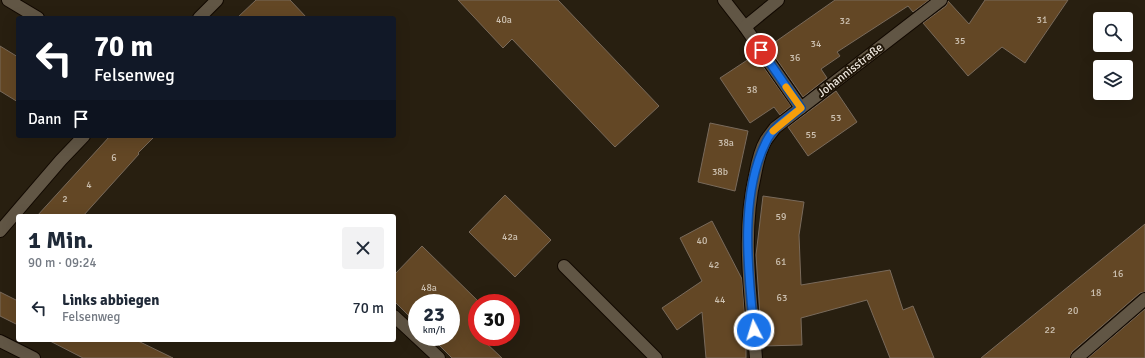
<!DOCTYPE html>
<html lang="de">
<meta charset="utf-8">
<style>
body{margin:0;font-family:Signika,sans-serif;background:#f2f2f3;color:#1f2937;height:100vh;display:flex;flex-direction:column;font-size:15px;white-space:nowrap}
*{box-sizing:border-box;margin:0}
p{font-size:13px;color:#747a83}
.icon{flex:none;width:22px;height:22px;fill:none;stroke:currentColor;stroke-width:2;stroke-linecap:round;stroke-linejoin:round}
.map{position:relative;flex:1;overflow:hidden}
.drawer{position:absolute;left:16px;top:214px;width:380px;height:128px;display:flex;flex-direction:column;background:#fff;border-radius:4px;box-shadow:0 4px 16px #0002}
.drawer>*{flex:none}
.banner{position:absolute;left:16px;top:16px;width:380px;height:122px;border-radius:4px;box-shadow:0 4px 16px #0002;background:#111827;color:#fff;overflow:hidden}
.controls{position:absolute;left:1093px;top:12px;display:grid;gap:8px}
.controls a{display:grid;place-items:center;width:40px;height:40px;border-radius:4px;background:#fff;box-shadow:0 4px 16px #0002;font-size:20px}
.speed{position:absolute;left:408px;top:294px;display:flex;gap:8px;font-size:20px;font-weight:700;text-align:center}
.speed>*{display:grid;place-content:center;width:52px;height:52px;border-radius:50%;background:#fff;box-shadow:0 4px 16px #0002;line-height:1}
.speed small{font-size:10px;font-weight:400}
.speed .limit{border:6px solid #d22;background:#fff;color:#111}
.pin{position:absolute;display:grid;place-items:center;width:34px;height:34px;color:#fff;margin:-17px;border:2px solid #fff;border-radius:50%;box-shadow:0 1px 4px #0007}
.me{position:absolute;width:44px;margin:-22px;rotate:355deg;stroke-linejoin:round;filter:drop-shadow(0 0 3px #0008)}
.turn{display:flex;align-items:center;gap:14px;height:84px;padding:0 12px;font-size:18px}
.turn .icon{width:52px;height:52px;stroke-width:2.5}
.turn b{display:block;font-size:28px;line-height:34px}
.then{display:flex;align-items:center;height:38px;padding:0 12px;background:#0003;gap:8px;font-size:15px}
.round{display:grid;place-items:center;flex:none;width:42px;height:42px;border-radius:4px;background:#f2f2f3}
.summary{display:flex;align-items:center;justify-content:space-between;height:68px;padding:0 12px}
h1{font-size:24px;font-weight:700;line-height:30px}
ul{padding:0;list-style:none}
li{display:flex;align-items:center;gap:12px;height:52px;padding:0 12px}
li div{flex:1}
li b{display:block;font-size:15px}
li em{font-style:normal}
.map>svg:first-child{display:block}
.building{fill:#634725;stroke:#796a5b}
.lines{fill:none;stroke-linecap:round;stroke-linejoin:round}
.street-casing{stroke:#110800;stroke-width:14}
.secondary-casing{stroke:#110800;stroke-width:14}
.street{stroke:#615645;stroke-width:12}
.secondary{stroke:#615645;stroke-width:12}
.route-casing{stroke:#114b97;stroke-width:10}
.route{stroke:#1a73e8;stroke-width:7}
.slow{stroke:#f59e0b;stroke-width:7}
.labels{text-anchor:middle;stroke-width:4;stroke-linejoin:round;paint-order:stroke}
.number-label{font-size:10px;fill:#ccc0b0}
.street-label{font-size:12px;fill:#efe8df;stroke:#1f1507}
</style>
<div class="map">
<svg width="1145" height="358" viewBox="0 0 1145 358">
<rect width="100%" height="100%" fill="#281f10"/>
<g class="building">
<path d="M256,0h34l17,18h-70z"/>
<path d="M458,0h100l101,106 -44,41 -103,-108 -9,9z"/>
<path d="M835,0h94l-16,12 -5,-6 -71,46 3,4 -19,13 6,9 -24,19 -35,-50z"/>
<path d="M985,0h83l-43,63 -23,-16 -34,29 -45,-53 23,-17 2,-5 21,23z"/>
<path d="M0,46l18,11v45l-18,-11z"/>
<path d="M755,55l36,51 -11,9 -6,-8 -24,16 -30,-45z"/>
<path d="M836,91l21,31 -49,34 -20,-29z"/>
<path d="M710,123l38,8 -13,60 -37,-9z"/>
<path d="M110,136h45l-17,17 1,1 -56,62h-46z"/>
<path d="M505,195l46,45 -36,37 -46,-45z"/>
<path d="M763,196l41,6 -5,33 2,50 89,-15 13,40 10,-4 21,52h-44l-23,-58 -66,18 1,27 -40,1 -6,-91z"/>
<path d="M712,221l30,58 5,68h-1v11h-40l-4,-46 -25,18 -15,-22 40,-27 -22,-43z"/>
<path d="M1145,224v68l-5,1 -68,59 -2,6h-89z"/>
<path d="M422,246l58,57h-3v34h10l-3,4 18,17h-50l-21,-21h20v-34h-34v21l-23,-23v-26z"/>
<path d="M0,292l18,9v24l-18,-9z"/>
<path d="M1145,309v49h-57z"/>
<path d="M48,340h88l37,18h-90z"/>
</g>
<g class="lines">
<defs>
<g id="street">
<path d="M8,0l30,18"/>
<path d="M724,0l21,27 56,81"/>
<path d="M199,18l18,-18"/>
<path d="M745,27l33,-27"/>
<path d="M0,231l61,-71 23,-24"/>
<path d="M564,266l92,92"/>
<path d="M394,316l45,42"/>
<path d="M756,358c-5,-61 -15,-123 -1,-183 2,-11 5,-25 11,-35 3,-4 6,-8 9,-12l166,-128"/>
</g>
<g id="secondary">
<path d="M0,341l34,17"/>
<path d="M1077,358l68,-59"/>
</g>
</defs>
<use href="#street" class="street-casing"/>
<use href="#secondary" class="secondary-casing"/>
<use href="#street" class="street"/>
<use href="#secondary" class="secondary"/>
</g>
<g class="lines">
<defs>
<path id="route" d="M754,330c-6,-58 -15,-134 12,-188 7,-15 22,-24 35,-34l-40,-58"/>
</defs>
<use href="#route" class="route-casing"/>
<use href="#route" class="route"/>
<path class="slow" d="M773,131l28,-23 -15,-21"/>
</g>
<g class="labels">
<g class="number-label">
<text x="504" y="23">40a</text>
<text x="1042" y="23">31</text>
<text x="845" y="24">32</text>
<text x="960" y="44">35</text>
<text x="816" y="47">34</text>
<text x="795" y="61">36</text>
<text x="752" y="93">38</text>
<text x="836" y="121">53</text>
<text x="811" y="138">55</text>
<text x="726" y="146">38a</text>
<text x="114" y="161">6</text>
<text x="720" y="175">38b</text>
<text x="89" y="188">4</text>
<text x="65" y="202">2</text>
<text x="781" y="220">59</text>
<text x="510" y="240">42a</text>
<text x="702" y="244">40</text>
<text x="781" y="265">61</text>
<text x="714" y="268">42</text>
<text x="1118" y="277">16</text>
<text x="429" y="291">48a</text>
<text x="1096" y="296">18</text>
<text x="782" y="301">63</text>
<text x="720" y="303">44</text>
<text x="1073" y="314">20</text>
<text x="1050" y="333">22</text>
</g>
<g class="street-label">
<text transform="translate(850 70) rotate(-38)" y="4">Johannisstraße</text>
</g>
</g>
</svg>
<div class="controls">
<a><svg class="icon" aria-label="search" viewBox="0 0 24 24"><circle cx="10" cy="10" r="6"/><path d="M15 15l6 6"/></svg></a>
<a><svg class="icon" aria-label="layers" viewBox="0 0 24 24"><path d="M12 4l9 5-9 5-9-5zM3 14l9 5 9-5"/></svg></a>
</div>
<div class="speed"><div>23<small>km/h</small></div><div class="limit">30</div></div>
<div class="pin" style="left:761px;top:50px;background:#d93025"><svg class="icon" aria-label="arrive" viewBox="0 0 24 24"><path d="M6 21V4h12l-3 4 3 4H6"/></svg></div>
<svg class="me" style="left:754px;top:330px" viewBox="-20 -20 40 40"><circle r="17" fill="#1a73e8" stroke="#fff" stroke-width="3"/><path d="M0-11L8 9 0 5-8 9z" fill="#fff"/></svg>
<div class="banner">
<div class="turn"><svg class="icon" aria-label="left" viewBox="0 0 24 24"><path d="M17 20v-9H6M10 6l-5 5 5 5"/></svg><div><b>70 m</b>Felsenweg</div></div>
<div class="then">Dann<svg class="icon" aria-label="arrive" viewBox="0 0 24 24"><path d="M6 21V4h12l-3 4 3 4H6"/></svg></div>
</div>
<section class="drawer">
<div class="summary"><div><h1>1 Min.</h1><p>90 m · 09:24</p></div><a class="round"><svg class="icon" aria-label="close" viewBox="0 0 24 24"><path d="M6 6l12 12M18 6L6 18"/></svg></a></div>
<ul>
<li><svg class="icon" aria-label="left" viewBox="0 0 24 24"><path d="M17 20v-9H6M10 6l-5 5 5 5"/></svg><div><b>Links abbiegen</b><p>Felsenweg</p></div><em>70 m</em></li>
</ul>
</section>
</div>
